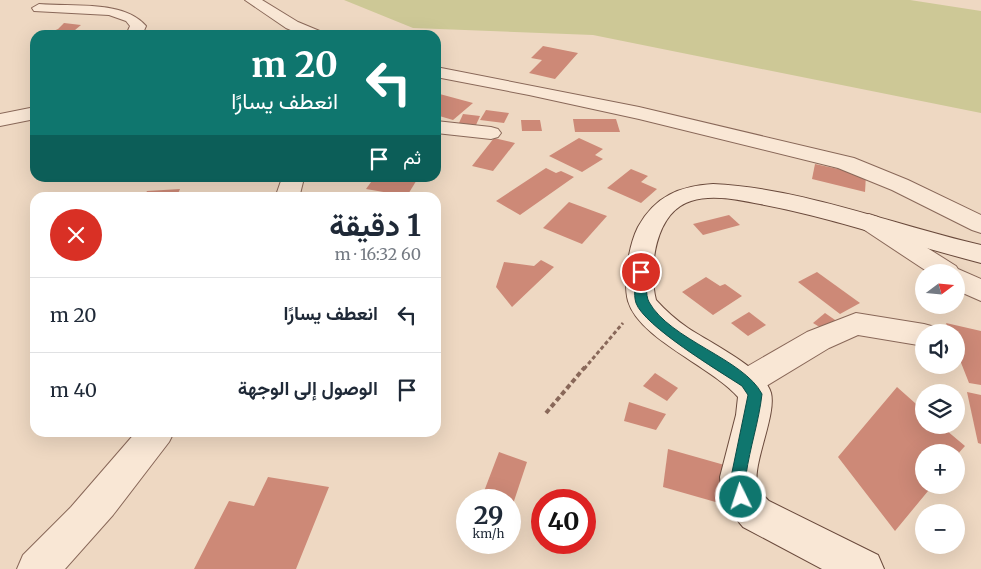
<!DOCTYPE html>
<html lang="ar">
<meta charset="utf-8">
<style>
body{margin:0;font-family:Merriweather,Vazirmatn,serif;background:#f6f6f7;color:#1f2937;direction:rtl;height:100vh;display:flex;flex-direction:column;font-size:19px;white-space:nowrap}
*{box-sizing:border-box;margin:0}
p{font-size:16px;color:#747a83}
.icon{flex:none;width:28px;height:28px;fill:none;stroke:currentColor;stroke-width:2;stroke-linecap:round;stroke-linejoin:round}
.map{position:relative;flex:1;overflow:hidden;direction:ltr}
.details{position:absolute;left:30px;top:192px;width:411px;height:245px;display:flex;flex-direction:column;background:#fff;border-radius:15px;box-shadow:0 5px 20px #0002;direction:rtl}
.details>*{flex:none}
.guide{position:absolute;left:30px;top:30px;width:411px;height:152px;border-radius:15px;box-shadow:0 5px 20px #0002;direction:rtl;background:#0f766e;color:#fff;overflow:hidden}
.needle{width:32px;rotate:74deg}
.fabs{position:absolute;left:915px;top:264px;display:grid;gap:10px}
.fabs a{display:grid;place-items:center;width:50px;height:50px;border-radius:50%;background:#fff;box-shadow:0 5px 20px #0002;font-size:25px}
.speed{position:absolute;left:456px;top:489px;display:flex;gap:10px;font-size:25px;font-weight:700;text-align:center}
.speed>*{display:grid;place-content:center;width:65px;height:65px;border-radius:50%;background:#fff;box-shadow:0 5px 20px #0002;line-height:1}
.speed small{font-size:12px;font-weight:400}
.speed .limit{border:8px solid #d22;background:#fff;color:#111}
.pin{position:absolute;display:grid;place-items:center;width:42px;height:42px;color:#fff;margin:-21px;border:2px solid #fff;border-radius:50%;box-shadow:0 1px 5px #0007}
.me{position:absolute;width:55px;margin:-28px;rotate:356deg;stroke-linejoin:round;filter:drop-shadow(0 0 4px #0008)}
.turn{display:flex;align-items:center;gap:18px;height:105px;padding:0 20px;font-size:22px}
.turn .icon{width:65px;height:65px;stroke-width:2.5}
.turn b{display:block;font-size:35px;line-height:42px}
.then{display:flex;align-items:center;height:48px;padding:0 20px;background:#0003;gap:10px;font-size:19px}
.round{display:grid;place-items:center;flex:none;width:52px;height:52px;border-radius:26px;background:#f6f6f7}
.summary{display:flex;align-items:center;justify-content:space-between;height:85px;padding:0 20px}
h1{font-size:30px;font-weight:700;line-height:38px}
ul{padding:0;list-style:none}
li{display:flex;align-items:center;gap:15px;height:75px;padding:0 20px;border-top:1px solid #e0e1e3}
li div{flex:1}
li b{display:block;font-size:19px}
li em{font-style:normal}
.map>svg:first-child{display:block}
.green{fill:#cdc896}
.building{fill:#cd8977}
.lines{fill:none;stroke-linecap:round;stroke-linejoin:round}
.street-casing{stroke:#896859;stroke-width:2}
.secondary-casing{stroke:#6a4a3c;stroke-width:2}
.path-far1{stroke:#896859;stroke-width:3;stroke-dasharray:4 2.5;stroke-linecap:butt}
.path{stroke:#896859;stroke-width:4;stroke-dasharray:5 3;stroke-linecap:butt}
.street{fill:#f9e7d5;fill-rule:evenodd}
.secondary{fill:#f9e7d5;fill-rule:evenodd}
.route{fill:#0f766e;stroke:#0a4d48}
</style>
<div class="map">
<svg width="981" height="569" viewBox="0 0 981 569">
<rect width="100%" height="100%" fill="#eed8c2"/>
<path class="green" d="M344,0h566l71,11v102l-388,-78 -180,-7z"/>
<g class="building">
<path d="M64,23l17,2 -12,10h-25l14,-6z"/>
<path d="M543,46l35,7 -23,26 -26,-6 13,-13 -11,-2z"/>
<path d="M436,93l37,10 -20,17 -17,-5z"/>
<path d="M486,110l23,3 -5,10 -24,-3z"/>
<path d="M463,114l17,2 -4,9 -17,-2z"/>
<path d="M573,119h43l4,13h-45z"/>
<path d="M521,120h19l2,11h-20z"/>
<path d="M494,138l21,5 -22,28 -21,-5z"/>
<path d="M579,138l24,11 -8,6 8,4 -21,13 -33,-16z"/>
<path d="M815,164l51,11 -1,17 -53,-13z"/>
<path d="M546,168l10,5 5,-2 13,6 -54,38 -24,-14z"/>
<path d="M631,169l17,7 -7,6 16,7 -16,14 -34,-15z"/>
<path d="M374,178h44l-11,18 -41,-7z"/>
<path d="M180,189l-4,9h-33l4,-7z"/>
<path d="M569,202l38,14 -25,28 -39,-16z"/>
<path d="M729,215l11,10 -37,10 -10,-11z"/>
<path d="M541,260l13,7 -42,40 -16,-20 8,-25 30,4z"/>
<path d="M817,272l43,31 -20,11 -42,-32z"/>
<path d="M706,277l14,9 5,-2 17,12 -29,19 -31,-23z"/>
<path d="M749,312l17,13 -18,11 -17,-13z"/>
<path d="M825,313l13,9 -12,9 -13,-8z"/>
<path d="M946,323l35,8v54l-12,-2 -13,-33v-18h-6z"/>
<path d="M655,373l23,15 -11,13 -24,-15z"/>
<path d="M897,387l27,24v14h16l25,21 -9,10v-4h-32v33h9l-38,46 -57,-74z"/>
<path d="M967,392l14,3v49l-3,-1z"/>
<path d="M629,402l37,12 -10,16 -32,-9z"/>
<path d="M668,449l60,17 12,43 -77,-22z"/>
<path d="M499,452l28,10 -17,51v-13h-16l-11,-6z"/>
<path d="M268,477l61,10 -33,82h-102l35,-68 25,5z"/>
</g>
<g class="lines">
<defs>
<g id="street">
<path d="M245,0h17l36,22 24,10 2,3h-22l-16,-7z"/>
<path d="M39,4c34,3 85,-4 107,22l-4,9h-16l4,-9 -4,-5 -17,-6 -75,-4 -2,-3z"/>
<path d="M436,67l203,40 215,51 54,22 73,35v18l-9,-3 -80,-40 -54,-22 -199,-49 -110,-24 -93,-18z"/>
<path d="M35,107v12l-35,7v-12z"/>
<path d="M436,121l55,6 7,2 3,4 -3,4 -7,2 -55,-6z"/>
<path d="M282,178h22l-5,20h-24z"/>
<path d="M869,214l9,3 78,49 2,3 23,10v22l-25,-11v-18h-28l-68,-45 -3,-5 3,-5z"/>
<path d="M856,313l68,11 11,3 3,5h-14v14l-66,-11 -29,13 -71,43 -11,4 -11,-4 -5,-9 5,-9 71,-41z"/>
<path d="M136,432h38l-5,10 -56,73 -48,54h-48l6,-14 48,-48z"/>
</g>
<path id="secondary" d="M713,184c89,4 181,41 268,61v18c-74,-19 -146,-45 -221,-59 -22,-4 -47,-10 -69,-3 -36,11 -43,67 -35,99 9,10 20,20 32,28 19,13 77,41 83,65 6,24 -23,79 -12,97 3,4 7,8 10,11l109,54 6,14h-62l-79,-42 -15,-18 -6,-12 -2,-20 16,-62 2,-18c-27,-31 -99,-58 -110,-96 -3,-11 -2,-24 -1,-34 2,-14 5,-28 11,-40 17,-31 42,-41 75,-43z"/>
</defs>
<use href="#street" class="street-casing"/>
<use href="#secondary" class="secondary-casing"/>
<path class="path-far1" d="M584,369l39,-46"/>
<path class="path" d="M546,413l39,-46"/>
<use href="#street" class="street"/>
<use href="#secondary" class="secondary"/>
</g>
<path class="route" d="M641,268l6,4c0,8 -2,23 2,30 21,38 95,57 113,92 -3,27 -12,53 -16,81 -1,9 5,18 1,27l-6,2 -5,-2 -5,-25 17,-82 -6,-9c-23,-15 -98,-60 -106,-83 -3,-9 0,-22 0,-31z"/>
</svg>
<div class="fabs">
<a><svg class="needle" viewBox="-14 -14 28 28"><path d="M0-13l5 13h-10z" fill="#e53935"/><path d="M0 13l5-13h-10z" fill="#747a83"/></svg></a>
<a><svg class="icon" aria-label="sound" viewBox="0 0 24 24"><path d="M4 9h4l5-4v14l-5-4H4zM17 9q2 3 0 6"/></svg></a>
<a><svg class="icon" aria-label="layers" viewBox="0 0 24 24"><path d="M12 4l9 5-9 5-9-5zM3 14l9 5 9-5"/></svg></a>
<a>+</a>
<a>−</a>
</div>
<div class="speed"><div>29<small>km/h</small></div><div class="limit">40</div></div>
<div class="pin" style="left:641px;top:272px;background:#d93025"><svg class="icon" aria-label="arrive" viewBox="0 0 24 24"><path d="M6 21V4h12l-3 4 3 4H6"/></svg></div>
<svg class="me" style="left:741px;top:497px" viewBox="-20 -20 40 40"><circle r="17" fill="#0f766e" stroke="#fff" stroke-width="3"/><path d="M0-11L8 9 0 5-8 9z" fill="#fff"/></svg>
<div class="guide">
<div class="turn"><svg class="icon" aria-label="left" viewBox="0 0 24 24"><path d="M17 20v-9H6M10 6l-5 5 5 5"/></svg><div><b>20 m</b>انعطف يسارًا</div></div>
<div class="then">ثم<svg class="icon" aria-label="arrive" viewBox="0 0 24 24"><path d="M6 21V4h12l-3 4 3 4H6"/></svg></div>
</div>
<section class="details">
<div class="summary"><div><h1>1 دقيقة</h1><p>60 m · 16:32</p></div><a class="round" style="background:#d93025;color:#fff"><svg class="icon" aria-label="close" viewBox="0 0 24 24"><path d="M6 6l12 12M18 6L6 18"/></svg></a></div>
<ul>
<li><svg class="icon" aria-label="left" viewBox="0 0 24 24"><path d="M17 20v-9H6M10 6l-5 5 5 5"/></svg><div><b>انعطف يسارًا</b></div><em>20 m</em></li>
<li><svg class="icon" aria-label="arrive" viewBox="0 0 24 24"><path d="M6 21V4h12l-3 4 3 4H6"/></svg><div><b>الوصول إلى الوجهة</b></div><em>40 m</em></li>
</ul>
</section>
</div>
